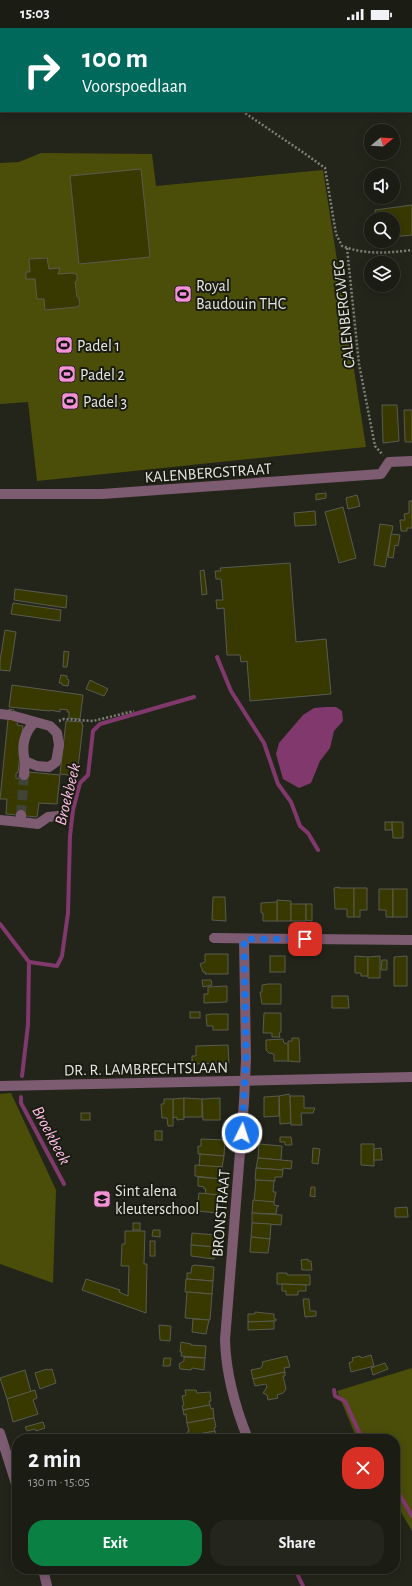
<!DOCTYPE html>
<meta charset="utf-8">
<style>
body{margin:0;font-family:"Alegreya Sans",sans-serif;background:#24251d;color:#f1f3f6;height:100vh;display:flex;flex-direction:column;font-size:15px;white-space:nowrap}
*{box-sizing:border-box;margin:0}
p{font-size:13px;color:#a0a1a0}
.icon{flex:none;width:22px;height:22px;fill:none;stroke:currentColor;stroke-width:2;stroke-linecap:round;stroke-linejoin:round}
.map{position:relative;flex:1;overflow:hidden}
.side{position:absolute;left:12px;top:1406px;width:388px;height:140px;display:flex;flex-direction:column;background:#1b1c14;border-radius:16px;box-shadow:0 2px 10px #0003,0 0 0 1px #393a34}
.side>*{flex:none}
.hud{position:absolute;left:0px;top:0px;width:412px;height:84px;box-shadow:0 2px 10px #0003,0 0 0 1px #393a34;background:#00695c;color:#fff;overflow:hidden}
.needle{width:26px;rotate:72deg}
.tools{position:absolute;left:364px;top:96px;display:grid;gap:8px}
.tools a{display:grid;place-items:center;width:36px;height:36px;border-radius:50%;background:#1b1c14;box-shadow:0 2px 10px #0003,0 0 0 1px #393a34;font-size:20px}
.pin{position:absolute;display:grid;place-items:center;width:34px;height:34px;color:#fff;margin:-17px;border-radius:8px;box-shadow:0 2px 6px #0006}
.me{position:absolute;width:44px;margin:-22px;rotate:4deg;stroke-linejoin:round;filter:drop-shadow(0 0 3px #0008)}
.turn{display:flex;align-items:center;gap:14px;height:84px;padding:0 16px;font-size:18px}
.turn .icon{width:52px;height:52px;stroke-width:2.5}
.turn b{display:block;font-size:28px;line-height:34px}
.round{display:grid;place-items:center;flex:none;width:42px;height:42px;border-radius:16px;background:#24251d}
.overview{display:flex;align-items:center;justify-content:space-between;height:68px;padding:0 16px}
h1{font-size:24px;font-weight:700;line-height:30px}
.primary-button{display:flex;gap:8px;margin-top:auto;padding:8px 16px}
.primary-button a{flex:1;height:46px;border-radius:16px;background:#0b8043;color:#fff;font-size:16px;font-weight:700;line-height:46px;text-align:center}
.primary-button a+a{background:#24251d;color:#f1f3f6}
.status{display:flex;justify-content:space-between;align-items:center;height:28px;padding:0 20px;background:#1b1c14;direction:ltr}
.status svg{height:11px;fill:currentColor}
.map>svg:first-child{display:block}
.green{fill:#4b4e09}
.water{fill:#81386d}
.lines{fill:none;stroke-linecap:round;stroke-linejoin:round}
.stream{stroke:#81386d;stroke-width:4}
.building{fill:#373901;stroke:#5a5b4f}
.minor-tunnel{stroke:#414238;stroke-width:10;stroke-dasharray:10 5;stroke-linecap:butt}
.path{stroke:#7e7f76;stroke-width:2.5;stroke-dasharray:2 2;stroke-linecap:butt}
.minor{stroke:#7d5c72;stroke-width:10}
.route{stroke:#1a73e8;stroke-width:7;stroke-dasharray:0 12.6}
.labels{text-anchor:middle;stroke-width:4;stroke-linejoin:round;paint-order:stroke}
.poi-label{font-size:16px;fill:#e6e7e0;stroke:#1a1b11;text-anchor:start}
.street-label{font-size:16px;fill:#e6e7e0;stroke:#1a1b11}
.water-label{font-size:17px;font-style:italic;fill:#fdbee8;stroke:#1a1b11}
</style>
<div class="status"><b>15:03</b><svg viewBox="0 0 49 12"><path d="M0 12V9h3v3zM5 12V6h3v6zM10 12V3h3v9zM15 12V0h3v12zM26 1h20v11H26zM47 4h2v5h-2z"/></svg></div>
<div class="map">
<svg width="412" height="1558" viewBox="0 0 412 1558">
<rect width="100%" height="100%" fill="#24251a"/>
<g class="green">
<path d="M140,0h245l-4,1z"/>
<path d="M41,125l111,1 4,32 167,-16 43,277 -329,34 -9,-79 -28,2v-241l19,-1z"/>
<path d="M11,1065l45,97 -3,93 -53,-19v-170z"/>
<path d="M412,1340v163l-17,-29v-63h-38l-20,-48z"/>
</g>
<path class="water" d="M326,679h10l6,4 1,10 -9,10 -4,17 -10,13 -9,22 -12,5 -16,-9 -7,-25 3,-11 24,-28 11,-7z"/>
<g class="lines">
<g class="stream">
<path d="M217,629l14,34 33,52 14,41 13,18 9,24 8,7 10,17"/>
<path d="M0,896l29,38 -1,63 -6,51"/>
<path d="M29,934l28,4 5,-10 6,-43 2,-77 3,-26 7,-27 8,-8 5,-44 7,-7 94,-27"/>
<path d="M21,1069v6l43,81"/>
<path d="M334,1362l1,6 10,5 17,38"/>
<path d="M395,1459l17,29"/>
<path d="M295,1541l8,17"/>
</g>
</g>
<g class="building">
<path d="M141,141l9,88 -71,7 -9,-88z"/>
<path d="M412,177v30l-19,2v-18h-17l-1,-9z"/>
<path d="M47,230l2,11 11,-1 -2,6 15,-1 4,2v5l-2,2 2,15 2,2 1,6 -3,2 -32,3 -1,-11h-7l-2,-20h-9v-7h4l-1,-13z"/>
<path d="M382,377h15l2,36 -16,2z"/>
<path d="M404,382h8v32h-7z"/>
<path d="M326,465v5l-10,2v-6z"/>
<path d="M357,467l3,11 -12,3 -2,-11z"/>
<path d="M409,473h3v27h-5v3h-6l-1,-11h5l-1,-6 5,-1z"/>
<path d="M343,479l13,51 -17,5 -14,-51z"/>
<path d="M315,483l1,14 -21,1 -1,-13z"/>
<path d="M380,496l13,2 -8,41 -11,-2z"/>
<path d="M391,506l9,1 -2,11 -3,-1 -2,13 -5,-1z"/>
<path d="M290,535l6,79 30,-3 5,55 -81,7 -3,-40 -6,1 -1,-7h-13l-3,-47 -7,1 -1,-9h7l-2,-21h-5l-1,-8h6l-1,-3z"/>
<path d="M204,542l3,24 -5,1 -2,-24z"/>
<path d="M15,561l52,7 -1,12 -52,-8z"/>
<path d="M13,575l48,7 -1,11 -49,-7z"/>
<path d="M5,602l11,2 -6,39 -10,-1v-9z"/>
<path d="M64,623l5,1 -2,15h-4z"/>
<path d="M61,647l6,1v3l2,1 -1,6 -6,-1v-2h-3z"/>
<path d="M90,652l18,9 -4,7 -18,-7z"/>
<path d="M12,657l71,10 -3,24 -11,-1v-6h-2l1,-2 -8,-1v3l-10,-2v1l-41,-4z"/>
<path d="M9,681l5,1 -1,9h5l-1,6 6,1 -5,47h-2v5l3,1v-4l10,1v-4l31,3 -3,29 -18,-1 -2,14 -31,-3 1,-15h-7z"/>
<path d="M66,693l16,1v3h1l-6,51 -17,-2z"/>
<rect x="385" y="794" width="7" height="8"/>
<path d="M392,794h11v16h-10z"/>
<path d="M339,859v1h15v29h-7v-8h-12l-1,-21z"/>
<path d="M354,860h13v22h-7v7h-6z"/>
<path d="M379,861h14v28h-7v-7h-7z"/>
<rect x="393" y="861" width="14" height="28"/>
<path d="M213,869h12l1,24 -14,-1z"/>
<path d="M277,872l14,1v20h-14z"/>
<path d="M277,874v19h-14v-8h-2v-10z"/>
<rect x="291" y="876" width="15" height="17"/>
<path d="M306,876h6v17l-6,-1z"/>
<path d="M205,926h23v20h-23v-2h-2l-3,-8 5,-2z"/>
<rect x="270" y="928" width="15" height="16"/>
<path d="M355,928l13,1v19h-7v-3h-6z"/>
<path d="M380,928v22h-12v-21z"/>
<path d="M407,928v30h-13v-29z"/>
<path d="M382,932h5v10h-6z"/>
<path d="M202,952h9l1,5 -9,2z"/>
<path d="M268,956h13v20h-19l-2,-12h2v-7z"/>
<path d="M227,958v16l-23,1v-9h4v-7z"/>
<path d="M332,968h16l1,12h-17z"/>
<rect x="190" y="984" width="10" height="6"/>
<path d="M264,985h17v19l-2,1 1,4h-8v-4h-9z"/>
<path d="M212,986h16v16h-15v-4h-6l-1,-11z"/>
<path d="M292,1010h7l1,24 -12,-1v-20h4z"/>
<path d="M283,1011l1,4 4,1v17h-14v-7l-5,-1 -3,-3v-10z"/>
<path d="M228,1017l1,18 -37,1v-8h4v-10z"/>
<path d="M289,1066l1,2 1,27 -11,1 -1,-28z"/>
<path d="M279,1068v20l-15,1v-20z"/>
<path d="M290,1068h14v12h11l-2,5h-12l1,12h-11z"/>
<path d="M184,1070v21l-7,1v-3l-4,1v-19z"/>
<path d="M184,1070l18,1v18h-18z"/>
<path d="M220,1070v22h-17l-1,-21z"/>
<path d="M164,1071h9v27h-5l-1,-8h-5l-1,-14h3z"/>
<rect x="81" y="1085" width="9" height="7"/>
<rect x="155" y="1103" width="7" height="9"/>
<path d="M280,1109h11l1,8h-7v-3h-5z"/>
<path d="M201,1111l24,1 -1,16 -26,-2v-8h3z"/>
<path d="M259,1116l23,2 -1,14 -23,-2z"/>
<path d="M361,1116h13v22l-13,-1z"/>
<path d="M313,1120l7,1 -2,15 -6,-1z"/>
<path d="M381,1120l1,12h-8v-11z"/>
<path d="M200,1126l24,2 -2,11 -23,-1z"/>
<path d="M258,1130l34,3 -1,8 -8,-1v2l-27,-2z"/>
<path d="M195,1137l27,2 -1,12 -26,-3z"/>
<path d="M256,1140l27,2 -1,7h-7v4l-20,-1z"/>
<path d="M198,1149l23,2 -2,16 -14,-1 1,-5h-2v-2l-6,-1z"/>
<path d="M256,1152l18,1 -1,11h3l-2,10 -20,-1z"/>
<path d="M311,1159h4v10l-5,-1z"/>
<path d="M199,1165l20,2 -1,18 -21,-2z"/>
<path d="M253,1172l21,2v3l5,1 -2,1 -1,7 -24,-1z"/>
<path d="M407,1179l1,10h-13v-9z"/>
<path d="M252,1185l30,2 -1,10 -29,-2z"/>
<rect x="133" y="1195" width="7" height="7"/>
<path d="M252,1195l19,1 -1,15 -19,-2z"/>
<path d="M153,1202h7v7l-8,-1z"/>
<path d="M125,1203h20l-1,33h3l-1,49 -64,-23 4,-11 34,11 -1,2 9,4 1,-30h-8l1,-22h3z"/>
<path d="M192,1205l24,2 -1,12 -24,-2z"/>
<path d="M251,1209l19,2 -2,14 -18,-1z"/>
<rect x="150" y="1213" width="5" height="15"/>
<path d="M191,1217l24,2 -1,12 -23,-3z"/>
<path d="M308,1231v2h3l1,9h-10l-1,-10z"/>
<path d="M195,1237l19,2 -1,14 -26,-2v-6h4l1,-7z"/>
<path d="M277,1245h10v2h23v10l-33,-1z"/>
<path d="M186,1251l27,2 -1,13 -27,-2z"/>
<path d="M282,1256l24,1v6h-8v4h-12v-4h-4z"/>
<path d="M187,1264l25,2 -2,26 -25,-2z"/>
<path d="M303,1271h6l1,12h6v5l-11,1z"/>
<path d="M255,1284l19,2v5h2v2l-28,1v-8h7z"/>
<path d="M193,1291l16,1 -3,14 -14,-2z"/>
<path d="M274,1293v8l-26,1v-8z"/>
<path d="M159,1297l12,1 -1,15 -10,-1z"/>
<path d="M181,1314l10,2v1l15,1 -1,12 -24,-2 1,-4h-2z"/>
<path d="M371,1327l3,11 -23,6 -2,-9 4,-2 -1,-3 8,-2 1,2z"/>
<path d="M287,1328l3,11 -6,1 1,4 -32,7 -2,-9 10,-2 2,-4 -1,-2z"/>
<path d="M184,1329l21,1 -1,12 -12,-2 -1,2 -11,-1 -1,-5 5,-3z"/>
<path d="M164,1330h7l-1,8h-7z"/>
<path d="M385,1335l3,6 -15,6 -2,-7z"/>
<path d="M47,1341l1,1 4,-1 4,14 -16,6 -5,-16z"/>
<path d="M25,1342l6,22 -24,7 -7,-21z"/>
<path d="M285,1344v4h-2l3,13 -3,4 -6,2 1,3 -10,2 -1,-5 -4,-2 4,-6 -1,-3 -11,2 -2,-7z"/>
<path d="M35,1362l2,8 -4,2 5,14 -25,8 -6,-23z"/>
<path d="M185,1362h11l1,3 13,-1 1,9h-2l1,4 -27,5 -1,-4 2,-1 -2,-9 4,-1z"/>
<path d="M210,1377l1,4 2,-1 1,10 -27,5 -1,-9 -2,1 -1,-5z"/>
<path d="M214,1390l2,9 -2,1 1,3 -27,5 -1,-4 2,-1 -2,-8z"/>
<path d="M43,1394l2,6 -9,3 -1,-2 -8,2 -2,-4z"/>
<path d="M215,1403l3,8h-30v-3z"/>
</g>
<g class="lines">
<path class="minor-tunnel" d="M21,787l3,-40"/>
<g class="path">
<path d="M242,83l62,42 21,15 11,66 6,12c23,9 46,7 70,4"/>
<path d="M347,220l12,116 16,82 8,9"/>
<path d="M59,693l5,-2 29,2 41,-10"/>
</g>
<g class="minor">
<path d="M134,0l1,1"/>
<path d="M411,1h1"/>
<path d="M0,466h102l279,-20 8,-12 23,-1"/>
<path d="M0,686l9,1"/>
<path d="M14,688l36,10 7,7 2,12 -3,17 -7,5 -12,-1 -12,-5c-4,-14 -1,-29 10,-39"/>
<path d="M24,747l1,-14"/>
<path d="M21,787v7l17,2 10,-7 10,-1"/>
<path d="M0,792l21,2"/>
<path d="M214,910l198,2"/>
<path d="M244,911l2,120 -2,43 -19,238c1,34 10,67 23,99"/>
<path d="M0,1058l412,-9"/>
<path d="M0,1405l17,54"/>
<path d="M43,1541l4,17"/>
</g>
</g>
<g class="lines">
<path class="route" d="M242,1105l4,-74 -2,-120h61"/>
</g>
<defs>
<symbol id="stadium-square" viewBox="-11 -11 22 22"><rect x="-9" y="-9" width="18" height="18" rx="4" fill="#f391d6" stroke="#1a1b11"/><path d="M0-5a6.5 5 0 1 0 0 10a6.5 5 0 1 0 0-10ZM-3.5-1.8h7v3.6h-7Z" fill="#111"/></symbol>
<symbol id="school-square" viewBox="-11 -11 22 22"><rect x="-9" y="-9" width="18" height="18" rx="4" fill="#f391d6" stroke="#1a1b11"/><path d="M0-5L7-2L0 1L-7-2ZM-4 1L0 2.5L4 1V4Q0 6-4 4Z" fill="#111"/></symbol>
</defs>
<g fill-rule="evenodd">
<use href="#stadium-square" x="173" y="256" width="20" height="20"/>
<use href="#stadium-square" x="54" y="307" width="20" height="20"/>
<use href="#stadium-square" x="57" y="336" width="20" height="20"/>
<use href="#stadium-square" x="60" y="363" width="20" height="20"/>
<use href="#school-square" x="92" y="1161" width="20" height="20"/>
</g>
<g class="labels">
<g class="poi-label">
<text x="196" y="263">Royal<tspan x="196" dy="18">Baudouin THC</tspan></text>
<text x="77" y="323">Padel 1</text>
<text x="80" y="352">Padel 2</text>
<text x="83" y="379">Padel 3</text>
<text x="115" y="1168">Sint alena<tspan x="115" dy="18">kleuterschool</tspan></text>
</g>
<g class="street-label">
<text transform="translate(343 286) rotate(-96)" y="6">CALENBERGWEG</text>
<text transform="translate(208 444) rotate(-4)" y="6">KALENBERGSTRAAT</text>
<text transform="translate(146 1040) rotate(-1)" y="6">DR. R. LAMBRECHTSLAAN</text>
<text transform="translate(220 1185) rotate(-85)" y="6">BRONSTRAAT</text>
</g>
<g class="water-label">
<text transform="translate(67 766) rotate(-76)" y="6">Broekbeek</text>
<text transform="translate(52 1107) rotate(62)" y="6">Broekbeek</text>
</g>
</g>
</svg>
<div class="tools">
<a><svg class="needle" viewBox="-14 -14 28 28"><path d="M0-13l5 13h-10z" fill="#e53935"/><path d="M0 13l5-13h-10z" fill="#a0a1a0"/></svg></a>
<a><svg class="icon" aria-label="sound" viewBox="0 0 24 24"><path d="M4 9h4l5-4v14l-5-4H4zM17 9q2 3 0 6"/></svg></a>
<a><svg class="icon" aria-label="search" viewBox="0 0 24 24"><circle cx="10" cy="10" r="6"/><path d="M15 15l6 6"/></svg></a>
<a><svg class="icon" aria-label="layers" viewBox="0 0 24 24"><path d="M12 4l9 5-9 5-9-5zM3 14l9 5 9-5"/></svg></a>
</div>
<div class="pin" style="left:305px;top:911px;background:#d93025"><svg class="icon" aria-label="arrive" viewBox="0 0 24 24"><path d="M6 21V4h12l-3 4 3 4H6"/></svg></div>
<svg class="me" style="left:242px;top:1105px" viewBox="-20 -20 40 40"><circle r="17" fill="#1a73e8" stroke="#fff" stroke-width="3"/><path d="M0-11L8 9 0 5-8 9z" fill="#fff"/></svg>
<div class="hud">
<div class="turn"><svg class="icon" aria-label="right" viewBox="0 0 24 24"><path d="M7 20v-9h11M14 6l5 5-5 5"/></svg><div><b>100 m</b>Voorspoedlaan</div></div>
</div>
<section class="side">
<div class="overview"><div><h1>2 min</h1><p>130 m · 15:05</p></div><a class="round" style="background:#d93025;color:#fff"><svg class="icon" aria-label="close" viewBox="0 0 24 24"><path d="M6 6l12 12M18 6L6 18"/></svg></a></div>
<div class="primary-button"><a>Exit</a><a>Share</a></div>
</section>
</div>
